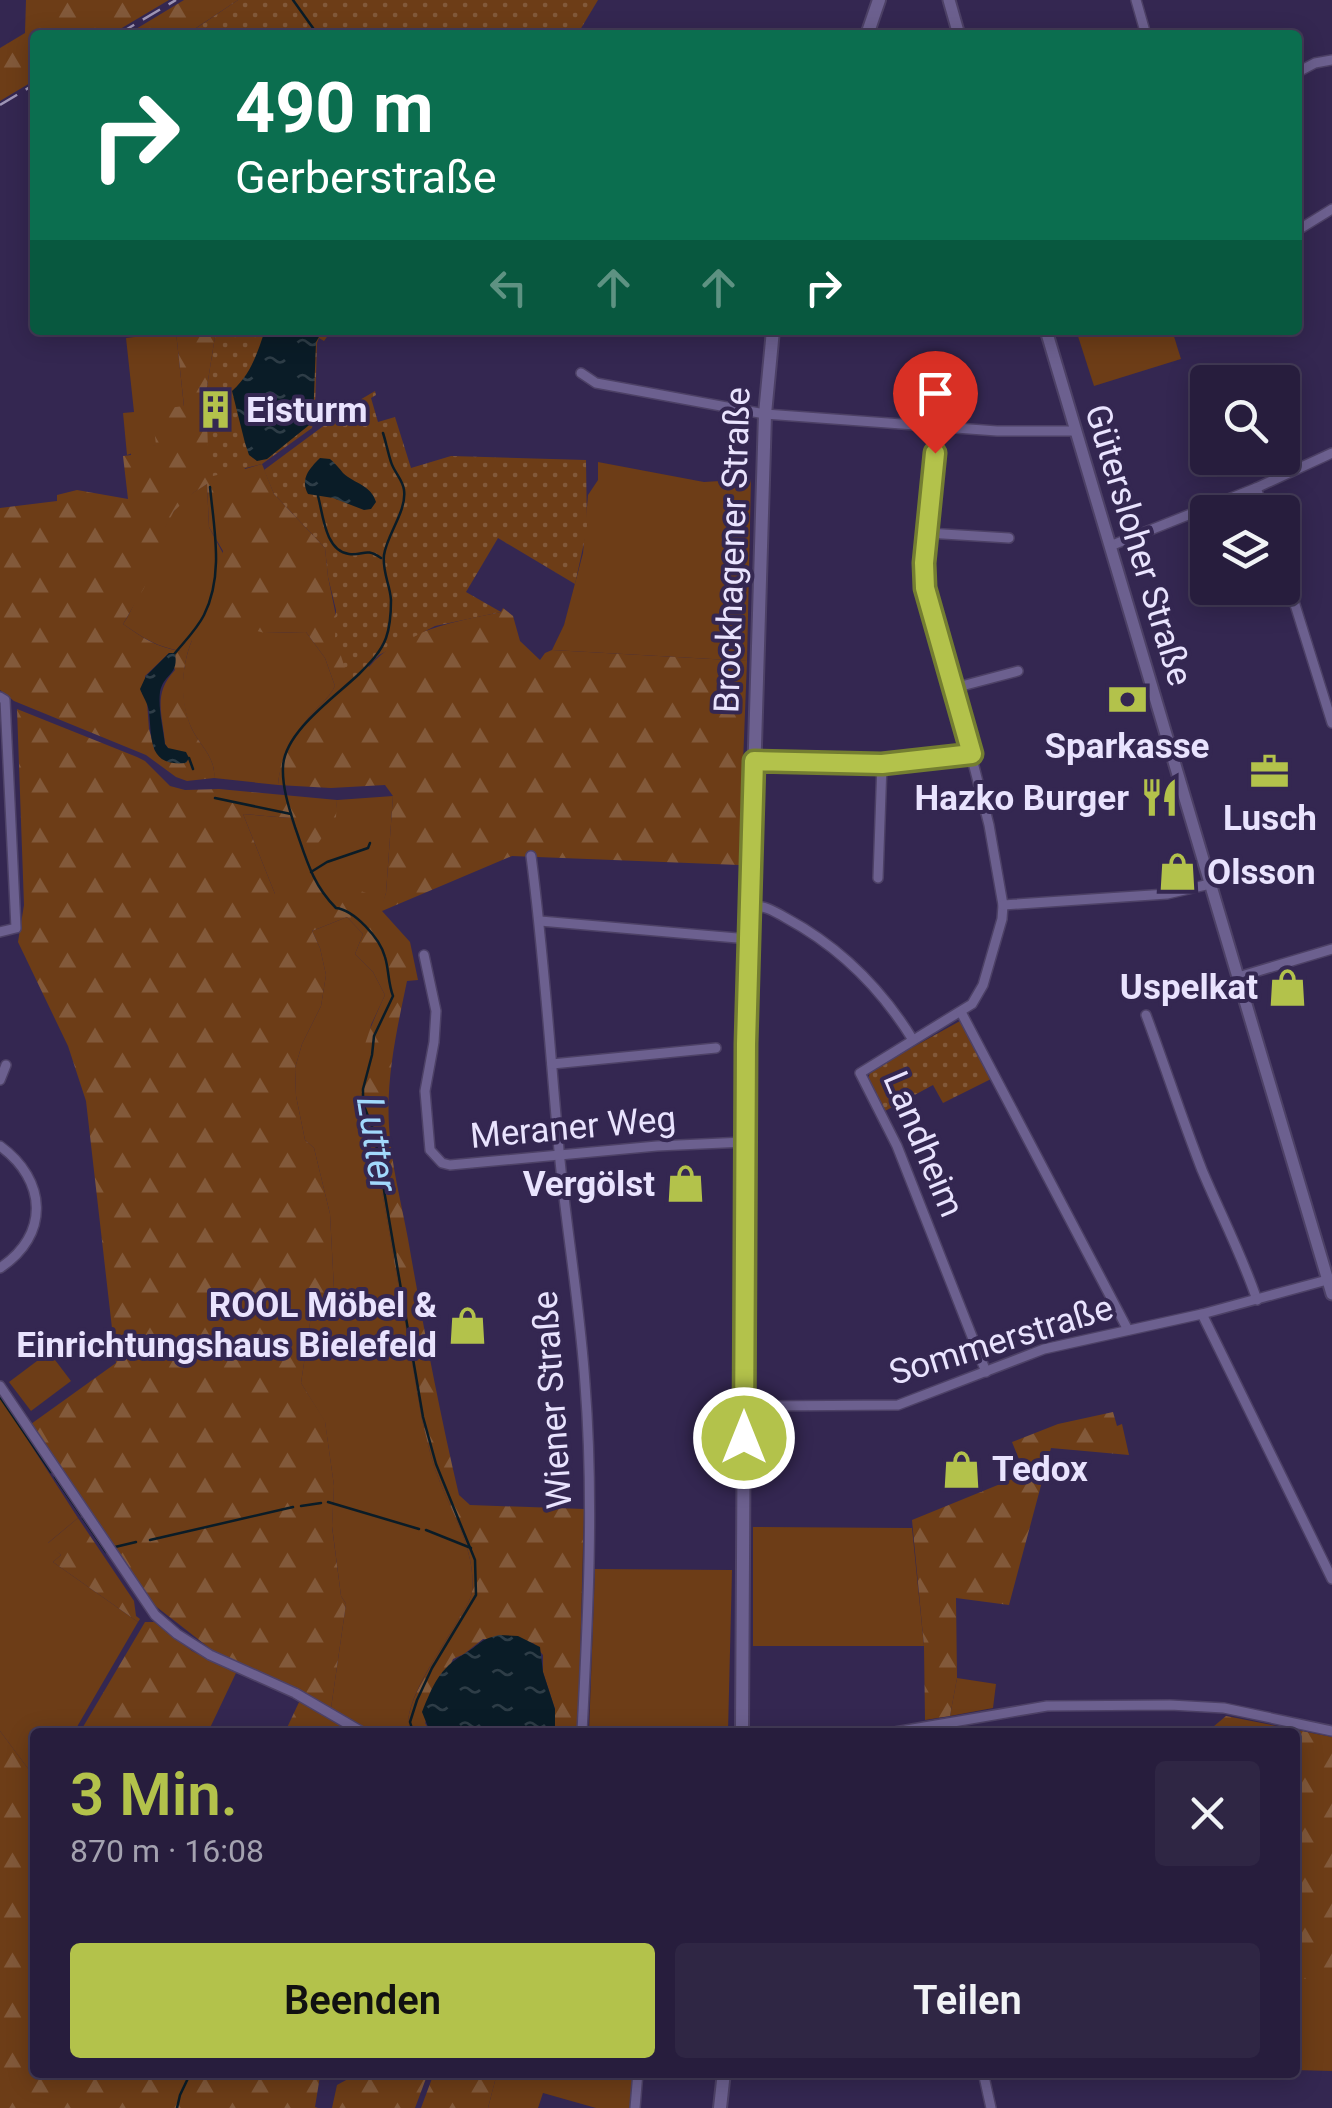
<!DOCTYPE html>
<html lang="de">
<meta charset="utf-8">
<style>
body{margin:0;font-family:Roboto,sans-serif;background:#2f2644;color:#f1f3f6;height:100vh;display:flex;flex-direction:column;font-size:38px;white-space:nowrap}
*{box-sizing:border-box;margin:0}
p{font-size:32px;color:#a4a2b0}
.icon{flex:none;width:55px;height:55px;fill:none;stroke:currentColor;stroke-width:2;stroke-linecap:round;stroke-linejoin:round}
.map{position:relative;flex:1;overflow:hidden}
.drawer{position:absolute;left:30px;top:1728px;width:1270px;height:350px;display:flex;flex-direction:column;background:#271d3d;border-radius:10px;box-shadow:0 5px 25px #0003,0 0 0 2px #433b57}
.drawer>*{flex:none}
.top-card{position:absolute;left:30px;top:30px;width:1272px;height:305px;border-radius:10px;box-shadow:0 5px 25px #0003,0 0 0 2px #433b57;background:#0b6e4f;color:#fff;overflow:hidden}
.fabs{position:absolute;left:1190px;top:365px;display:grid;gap:20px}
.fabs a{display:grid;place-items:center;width:110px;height:110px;border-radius:10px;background:#271d3d;box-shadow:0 5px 25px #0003,0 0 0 2px #433b57;font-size:50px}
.pin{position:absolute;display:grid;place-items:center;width:85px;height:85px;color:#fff;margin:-102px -42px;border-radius:50% 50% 50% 0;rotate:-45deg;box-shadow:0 0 10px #0007}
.pin .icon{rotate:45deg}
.me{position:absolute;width:110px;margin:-55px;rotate:0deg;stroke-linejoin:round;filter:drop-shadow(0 0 8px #0008)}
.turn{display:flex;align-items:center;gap:35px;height:210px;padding:0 40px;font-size:45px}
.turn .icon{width:130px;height:130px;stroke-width:2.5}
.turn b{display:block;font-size:70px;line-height:85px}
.lanes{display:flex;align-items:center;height:95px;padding:0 40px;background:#0003;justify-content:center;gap:50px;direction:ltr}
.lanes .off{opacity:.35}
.round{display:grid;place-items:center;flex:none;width:105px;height:105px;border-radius:10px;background:#2f2644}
.overview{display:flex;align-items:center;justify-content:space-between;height:170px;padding:0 40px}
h1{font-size:60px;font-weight:600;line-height:75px;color:#b3c24b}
.cta{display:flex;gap:20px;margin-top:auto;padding:20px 40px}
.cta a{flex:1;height:115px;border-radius:10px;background:#b3c24b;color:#111;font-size:40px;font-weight:600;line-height:115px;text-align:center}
.cta a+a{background:#2f2644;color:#f1f3f6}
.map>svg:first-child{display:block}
.grass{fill:#6d3d17}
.forest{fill:url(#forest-firs);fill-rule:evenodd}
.park{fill:url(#park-dots)}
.water{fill:url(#water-ripples)}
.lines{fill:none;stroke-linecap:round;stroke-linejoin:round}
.stream{stroke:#0a1c27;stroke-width:2.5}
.minor-casing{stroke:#4d4166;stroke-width:12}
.tertiary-casing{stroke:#4d4166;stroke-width:15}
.secondary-casing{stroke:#4d4166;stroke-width:16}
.minor{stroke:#6c608f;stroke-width:9}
.tertiary{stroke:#6c608f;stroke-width:11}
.secondary{stroke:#6c608f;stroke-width:12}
.rail{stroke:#9e95b6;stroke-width:2.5;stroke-dasharray:20 10;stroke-linecap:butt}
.route-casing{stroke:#747e31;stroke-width:25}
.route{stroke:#b3c24b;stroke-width:18}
.labels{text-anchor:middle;stroke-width:8;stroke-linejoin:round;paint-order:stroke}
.poi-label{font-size:35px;font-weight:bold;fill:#e9e3fe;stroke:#342751;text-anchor:end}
.street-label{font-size:35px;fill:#e9e3fe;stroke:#342751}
.water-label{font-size:38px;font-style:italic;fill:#a2d9fc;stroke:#342751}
</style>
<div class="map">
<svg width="1332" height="2108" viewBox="0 0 1332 2108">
<defs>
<pattern id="forest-firs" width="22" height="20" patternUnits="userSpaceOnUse" patternTransform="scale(2.5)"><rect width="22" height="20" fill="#6d3d17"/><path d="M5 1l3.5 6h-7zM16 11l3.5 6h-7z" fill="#82593a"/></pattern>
<pattern id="park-dots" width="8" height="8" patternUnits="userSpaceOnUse" patternTransform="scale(2.5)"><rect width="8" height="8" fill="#6d3d17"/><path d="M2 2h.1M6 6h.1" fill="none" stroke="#82593a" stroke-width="1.8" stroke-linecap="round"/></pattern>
<pattern id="water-ripples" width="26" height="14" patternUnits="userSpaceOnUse" patternTransform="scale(2.5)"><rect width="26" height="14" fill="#0a1c27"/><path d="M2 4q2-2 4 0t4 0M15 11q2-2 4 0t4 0" fill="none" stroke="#2e3d47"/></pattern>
</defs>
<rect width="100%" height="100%" fill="#342751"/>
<g class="grass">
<path d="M1076,330h96l9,29 -87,27z"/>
<path d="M176,332l8,75 -28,38 -29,10 -4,-42 11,-1 -8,-74z"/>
<path d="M598,462l106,20 47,-3 -4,182 -195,-11 12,-25 19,-72 5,-58 10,-15z"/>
<path d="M207,484l2,43 56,106 41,-1 19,26 10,28c-7,14 -17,20 -27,32 -16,21 -28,41 -30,67l-64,-7c2,-21 -15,-33 -23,-51 -12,-26 -10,-60 1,-87l-11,11c-24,-4 -38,-13 -58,-27 24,-35 32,-94 58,-122 8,-7 17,-13 26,-18z"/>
<path d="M393,796l-7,97 -5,18 -106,-17 -32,-80 47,4 18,39 27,-40 2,-17z"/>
<path d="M347,917l16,17 -8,20 18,18 12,23 -14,30 -11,79 12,30 50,286c4,15 7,31 12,46 13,40 43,82 38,126 -2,10 -9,19 -14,28 -14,26 -57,83 -49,112h-39l-39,-24 15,-104 -5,-8 -9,-70 2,-40 -9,-64 -24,-39 10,-67 23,-27 -4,-75 -16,-66 -9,-8 -9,-44 -1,-28 7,-24 19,-38 5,-31 -6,-27 -8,-17z"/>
<path d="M49,1352l22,29 -40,30 -22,-29z"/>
<path d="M0,1397l78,121 -30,25 13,12 -8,7 85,60 -64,110h-39v46l-35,-47z"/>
<path d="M753,1527l159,1 12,118h-171z"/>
<path d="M595,1569l137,1 -4,162h-139z"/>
<path d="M957,1678l39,6 -3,24 -43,8z"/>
<path d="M1295,1979h37v92l-37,-1z"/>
<path d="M497,2073h137l-3,35h-35l-53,-15 -5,15h-50z"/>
</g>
<g class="forest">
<path d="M26,0h143l-59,35h-75v45l-35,21v-53l25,-15z"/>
<path d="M184,0h54l-42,28v7h-70z"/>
<path d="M178,330h38l-10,63 39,76 17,-5 12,30 51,54 3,29 8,39 33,51c29,-36 89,-46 132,-55l2,-4 10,8 7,25 20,19 5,-7 7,-3 195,11 -8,204 -227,-9 -130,55 28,31 8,38 -11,1c-10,48 -21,96 -18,145 2,38 12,75 19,113 15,86 31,171 51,256l11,10 114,4 -6,223h-23v-23l-12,-37v-17l-10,-12 -50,-4 -19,15 -11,5 -28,64 5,9h-21c-8,-28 35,-86 49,-112 5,-9 12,-18 14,-28 5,-44 -25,-86 -38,-126 -5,-15 -8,-31 -12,-46l-50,-285c-4,-10 -9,-21 -12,-31 -8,-36 10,-77 25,-109l-12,-23 -18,-18 8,-20 -16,-17 -35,14 8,17 6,27 -5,31 -19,38 -7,24 1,28 9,44 9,8 16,66 4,76 -23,26 -10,67 24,38 9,65 -2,41 9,69 5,8 -15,104 -33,-19 -86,-39 -63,-49 -118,-177 85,-61 -30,-262 -18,-55 -50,-104 6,-37 -7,-196 120,48 8,4 25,25 15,4 34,-1 118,11 -1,17 -28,41 -18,-40 -47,-4 32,80 37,-22 54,21 14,17 6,-17 7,-97 -8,-11 -54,3 -53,-3c3,-31 10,-44 30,-67 10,-12 20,-18 27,-32l-10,-28 -19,-26 -41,1 -53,-13 -3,-4 14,-65 -14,-24 -2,-43 -14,9 -19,18 -8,15 -22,62 -21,36c20,14 33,23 57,27l2,-5 8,-7 2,1c-11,26 -12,61 -1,87 8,18 25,30 23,51l-27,3 -11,-4 -30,-22 -132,-54 -14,-11v-182l57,-7v-6l20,-5 51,9 -5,-43 8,-1v-8l25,-2 -4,-35 32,-4 -8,-74zM169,653l6,17c-23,24 -12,45 -10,74l3,4 -13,3 -6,-22 -4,-53z"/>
<path d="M1113,1412l4,14 5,-2 7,31 -78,-7 -42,157 -53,-7 1,80 -7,38 -25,4 -1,-74 -12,-126 113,-46 -13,-32 46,-18z"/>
<path d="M78,1518l56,83 2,15 4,3 -2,3 -85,-60 8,-7 -14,-11z"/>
<path d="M145,1622h9l38,29 44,22 -28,59h-128z"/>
<path d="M300,1700l55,32h-70z"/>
<path d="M1226,1716l106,21v242h-37v-247h-88z"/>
<path d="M0,1731l35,47v294l278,1 7,3 -5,31 3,1h-318z"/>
<path d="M351,2073h77l-13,35h-83l5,-23 11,-6z"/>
<path d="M434,2073h63l-9,35h-67z"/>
</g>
<g class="park">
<path d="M238,0h360l-21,35h-32l-12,-5 -4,5h-333l-1,-6z"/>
<path d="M216,330h116l-8,11 -5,-3 -2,5 -2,67 -3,18 -50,36 -53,13 -3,-84z"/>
<path d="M375,391l1,4 -5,3 7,24 17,-5 16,51 40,-12 135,4 1,69 -12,55 -77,-46 -32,54 35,20 -66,14 -56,29 -24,25h-6l-14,-42 1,-28 -8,-33 -3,-29 -51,-54 -10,-24 89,-66z"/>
<path d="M960,1021l31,58 -48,24 -10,-18 -48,26 -17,-29 2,-11z"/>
</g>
<g class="water">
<path d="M265,330h58l-7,12 -3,80 -46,37 -10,2 -8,-6 -4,-12 -13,-52c19,-17 25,-37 33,-61z"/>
<path d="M320,458l10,1c5,4 9,9 13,14 12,11 28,12 33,29l-5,7 -7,1 -31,-12 -25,-4c-8,-15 1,-25 12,-36z"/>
<path d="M169,653h6c4,23 -11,20 -15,39 -2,16 3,36 5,52l3,4 18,4 3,6 -3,5c-38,4 -34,-24 -37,-51 -1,-9 -6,-15 -9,-23l6,-13z"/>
<path d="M499,1635l19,1 22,11 3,25 12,37v23h-125l-8,-20c11,-27 17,-43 42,-58 16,-9 14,-14 35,-19z"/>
</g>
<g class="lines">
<g class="stream">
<path d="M293,0l25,35"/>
<path d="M383,433c3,9 5,20 8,29 3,10 12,18 13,28 3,21 -17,44 -20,65 -2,17 6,29 7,45 0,12 -1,27 -5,38 -5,14 -17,26 -27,36 -24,23 -75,58 -76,93 -1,20 6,41 12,60 11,31 17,57 41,81 18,2 44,30 49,49 4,13 3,26 8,39l-19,40 -2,19 -9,34v14l11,29 49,285 13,47 39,96 1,35 -44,73 -15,32 -7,22 3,10"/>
<path d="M318,496c5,18 7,55 31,58 15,2 16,-7 32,4"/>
<path d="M175,653c10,-12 22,-24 29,-38 20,-40 10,-86 6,-128"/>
<path d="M189,758l4,11"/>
<path d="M215,798l76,16"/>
<path d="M311,872l16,-10 41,-14 2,-5"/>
<path d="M0,1397l51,75"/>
<path d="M55,1477l26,38"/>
<path d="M328,1502l91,27"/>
<path d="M301,1506l20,-3"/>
<path d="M83,1518l23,34"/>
<path d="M426,1530l45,18"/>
<path d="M150,1540l143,-33"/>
<path d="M115,1547l21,-5"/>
<path d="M177,2108l3,-13 11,-23"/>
</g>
<defs>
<g id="minor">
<path d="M1136,0l10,35"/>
<path d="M1298,72l17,-9 17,-3"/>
<path d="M1298,230l34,-21"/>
<path d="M581,373l15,10 169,31 232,17h79"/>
<path d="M938,426l-14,137 1,25 29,100 35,137 14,80 -1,14 -19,66 -11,19 -112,69 37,73 89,226"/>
<path d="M1256,488l9,24"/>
<path d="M927,533l82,5"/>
<path d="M1110,546l146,-58 76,-35"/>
<path d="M1282,563l50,160"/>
<path d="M954,688l64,-17"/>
<path d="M0,697l5,3 11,228 -16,4"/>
<path d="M754,761l128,2 89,-9"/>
<path d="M531,856c13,98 19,196 28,294 7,78 21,156 26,234 9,115 3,233 -3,348"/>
<path d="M878,878l4,-115"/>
<path d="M1003,905l164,-11 43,-10"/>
<path d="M750,906c14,-1 24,5 36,12 54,29 95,70 127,122"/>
<path d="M540,921l209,18"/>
<path d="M424,955l12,56 -2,31 -9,49 5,59 12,13 8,2 207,-19 88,-4"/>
<path d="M1238,977l94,-28"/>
<path d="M961,1012l167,318"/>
<path d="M1146,1015c19,51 36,104 56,155 18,43 40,85 55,130"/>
<path d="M552,1064l164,-16"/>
<path d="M0,1080l6,-15"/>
<path d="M0,1146c47,34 50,89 0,122"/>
<path d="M1202,1314l130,265"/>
<path d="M0,1386l155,229 22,19 33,21 85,38 67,39"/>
<path d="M744,1406l154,-1 146,-56 158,-35 125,-34"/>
<path d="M895,1732l152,-26 123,-1 54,3 108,23"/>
<path d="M983,2072l8,36"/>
<path d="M635,2108l3,-36"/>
</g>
<g id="tertiary">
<path d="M949,0l10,35"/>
<path d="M1046,330l286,964"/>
</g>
<g id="secondary">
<path d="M867,35l12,-35"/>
<path d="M742,1732l4,-688 19,-630 8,-84"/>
<path d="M720,2108l4,-36"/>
</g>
</defs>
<use href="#minor" class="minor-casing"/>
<use href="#tertiary" class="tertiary-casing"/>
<use href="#secondary" class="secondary-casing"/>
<use href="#minor" class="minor"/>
<use href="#tertiary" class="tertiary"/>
<use href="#secondary" class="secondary"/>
<g class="rail">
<path d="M117,35l59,-35"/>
<path d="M0,105l35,-21"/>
</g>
</g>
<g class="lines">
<defs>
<path id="route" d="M744,1438l2,-394 8,-283 128,3 90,-10 -47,-166 -1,-25 11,-110"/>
</defs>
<use href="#route" class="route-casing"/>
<use href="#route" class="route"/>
</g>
<defs>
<symbol id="building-bare" viewBox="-9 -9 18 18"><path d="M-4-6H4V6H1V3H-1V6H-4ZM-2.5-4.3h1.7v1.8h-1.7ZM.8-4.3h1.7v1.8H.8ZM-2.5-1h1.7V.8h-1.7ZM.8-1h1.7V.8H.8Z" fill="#b3c24b" stroke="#342751" stroke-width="2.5" paint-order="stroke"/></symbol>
<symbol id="bank-bare" viewBox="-9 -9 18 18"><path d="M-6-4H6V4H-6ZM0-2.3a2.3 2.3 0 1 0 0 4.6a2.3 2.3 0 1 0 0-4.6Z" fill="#b3c24b" stroke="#342751" stroke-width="2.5" paint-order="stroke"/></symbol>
<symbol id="office-bare" viewBox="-9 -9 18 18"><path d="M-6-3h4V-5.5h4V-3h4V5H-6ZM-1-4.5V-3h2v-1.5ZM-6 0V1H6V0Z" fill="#b3c24b" stroke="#342751" stroke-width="2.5" paint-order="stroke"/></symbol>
<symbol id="restaurant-bare" viewBox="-9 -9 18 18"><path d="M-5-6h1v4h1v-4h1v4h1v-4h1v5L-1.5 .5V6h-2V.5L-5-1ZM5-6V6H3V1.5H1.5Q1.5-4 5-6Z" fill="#b3c24b" stroke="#342751" stroke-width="2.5" paint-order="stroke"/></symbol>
<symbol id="shop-bare" viewBox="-9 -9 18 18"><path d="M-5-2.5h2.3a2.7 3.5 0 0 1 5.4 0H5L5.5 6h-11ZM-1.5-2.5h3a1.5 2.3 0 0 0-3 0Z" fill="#b3c24b" stroke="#342751" stroke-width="2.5" paint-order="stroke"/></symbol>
</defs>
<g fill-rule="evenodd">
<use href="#building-bare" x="188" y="382" width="55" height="55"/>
<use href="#bank-bare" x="1100" y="672" width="55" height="55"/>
<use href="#office-bare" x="1242" y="744" width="55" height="55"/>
<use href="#restaurant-bare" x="1132" y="770" width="55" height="55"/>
<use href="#shop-bare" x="1150" y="844" width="55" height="55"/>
<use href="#shop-bare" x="1260" y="960" width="55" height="55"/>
<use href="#shop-bare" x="658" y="1156" width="55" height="55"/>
<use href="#shop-bare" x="440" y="1298" width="55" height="55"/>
<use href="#shop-bare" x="934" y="1442" width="55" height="55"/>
</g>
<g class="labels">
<g class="poi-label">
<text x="246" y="422" text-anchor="start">Eisturm</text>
<text x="1127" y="758" text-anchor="middle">Sparkasse</text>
<text x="1129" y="810">Hazko Burger</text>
<text x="1270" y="830" text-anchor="middle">Lusch</text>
<text x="1207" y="884" text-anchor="start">Olsson</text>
<text x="1258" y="999">Uspelkat</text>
<text x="655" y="1196">Vergölst</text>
<text x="437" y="1317">ROOL Möbel &amp;<tspan x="437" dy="40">Einrichtungshaus Bielefeld</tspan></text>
<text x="992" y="1481" text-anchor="start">Tedox</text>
</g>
<g class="street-label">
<text transform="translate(1139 545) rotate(73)" y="12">Gütersloher Straße</text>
<text transform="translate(732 550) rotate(-88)" y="12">Brockhagener Straße</text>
<text transform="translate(573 1127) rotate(-5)" y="12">Meraner Weg</text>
<text transform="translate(924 1144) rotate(67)" y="12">Landheim</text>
<text transform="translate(1001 1340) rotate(-17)" y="12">Sommerstraße</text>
<text transform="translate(552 1400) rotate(-94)" y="12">Wiener Straße</text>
</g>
<g class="water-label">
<text transform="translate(377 1144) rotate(81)" y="13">Lutter</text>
</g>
</g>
</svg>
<div class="fabs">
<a><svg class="icon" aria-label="search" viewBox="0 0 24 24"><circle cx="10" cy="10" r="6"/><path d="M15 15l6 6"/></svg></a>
<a><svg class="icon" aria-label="layers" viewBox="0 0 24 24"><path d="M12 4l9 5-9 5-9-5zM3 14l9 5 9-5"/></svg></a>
</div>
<div class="pin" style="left:935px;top:453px;background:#d93025"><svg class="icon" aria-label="arrive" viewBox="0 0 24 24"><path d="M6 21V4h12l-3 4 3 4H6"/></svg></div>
<svg class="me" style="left:744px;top:1438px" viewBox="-20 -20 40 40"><circle r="17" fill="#b3c24b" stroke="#fff" stroke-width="3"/><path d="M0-11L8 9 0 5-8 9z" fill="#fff"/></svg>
<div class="top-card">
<div class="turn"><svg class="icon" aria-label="right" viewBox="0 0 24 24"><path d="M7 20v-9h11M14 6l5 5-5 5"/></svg><div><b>490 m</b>Gerberstraße</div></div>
<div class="lanes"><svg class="icon off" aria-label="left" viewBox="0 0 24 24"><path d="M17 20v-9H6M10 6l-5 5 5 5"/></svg><svg class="icon off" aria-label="ahead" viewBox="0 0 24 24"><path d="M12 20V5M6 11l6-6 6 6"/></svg><svg class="icon off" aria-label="ahead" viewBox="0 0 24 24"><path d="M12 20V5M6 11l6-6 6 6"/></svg><svg class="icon" aria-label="right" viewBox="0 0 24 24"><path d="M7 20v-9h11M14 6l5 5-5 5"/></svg></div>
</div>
<section class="drawer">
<div class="overview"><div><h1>3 Min.</h1><p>870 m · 16:08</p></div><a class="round"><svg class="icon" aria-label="close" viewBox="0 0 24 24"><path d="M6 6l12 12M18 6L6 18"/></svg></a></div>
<div class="cta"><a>Beenden</a><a>Teilen</a></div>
</section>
</div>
